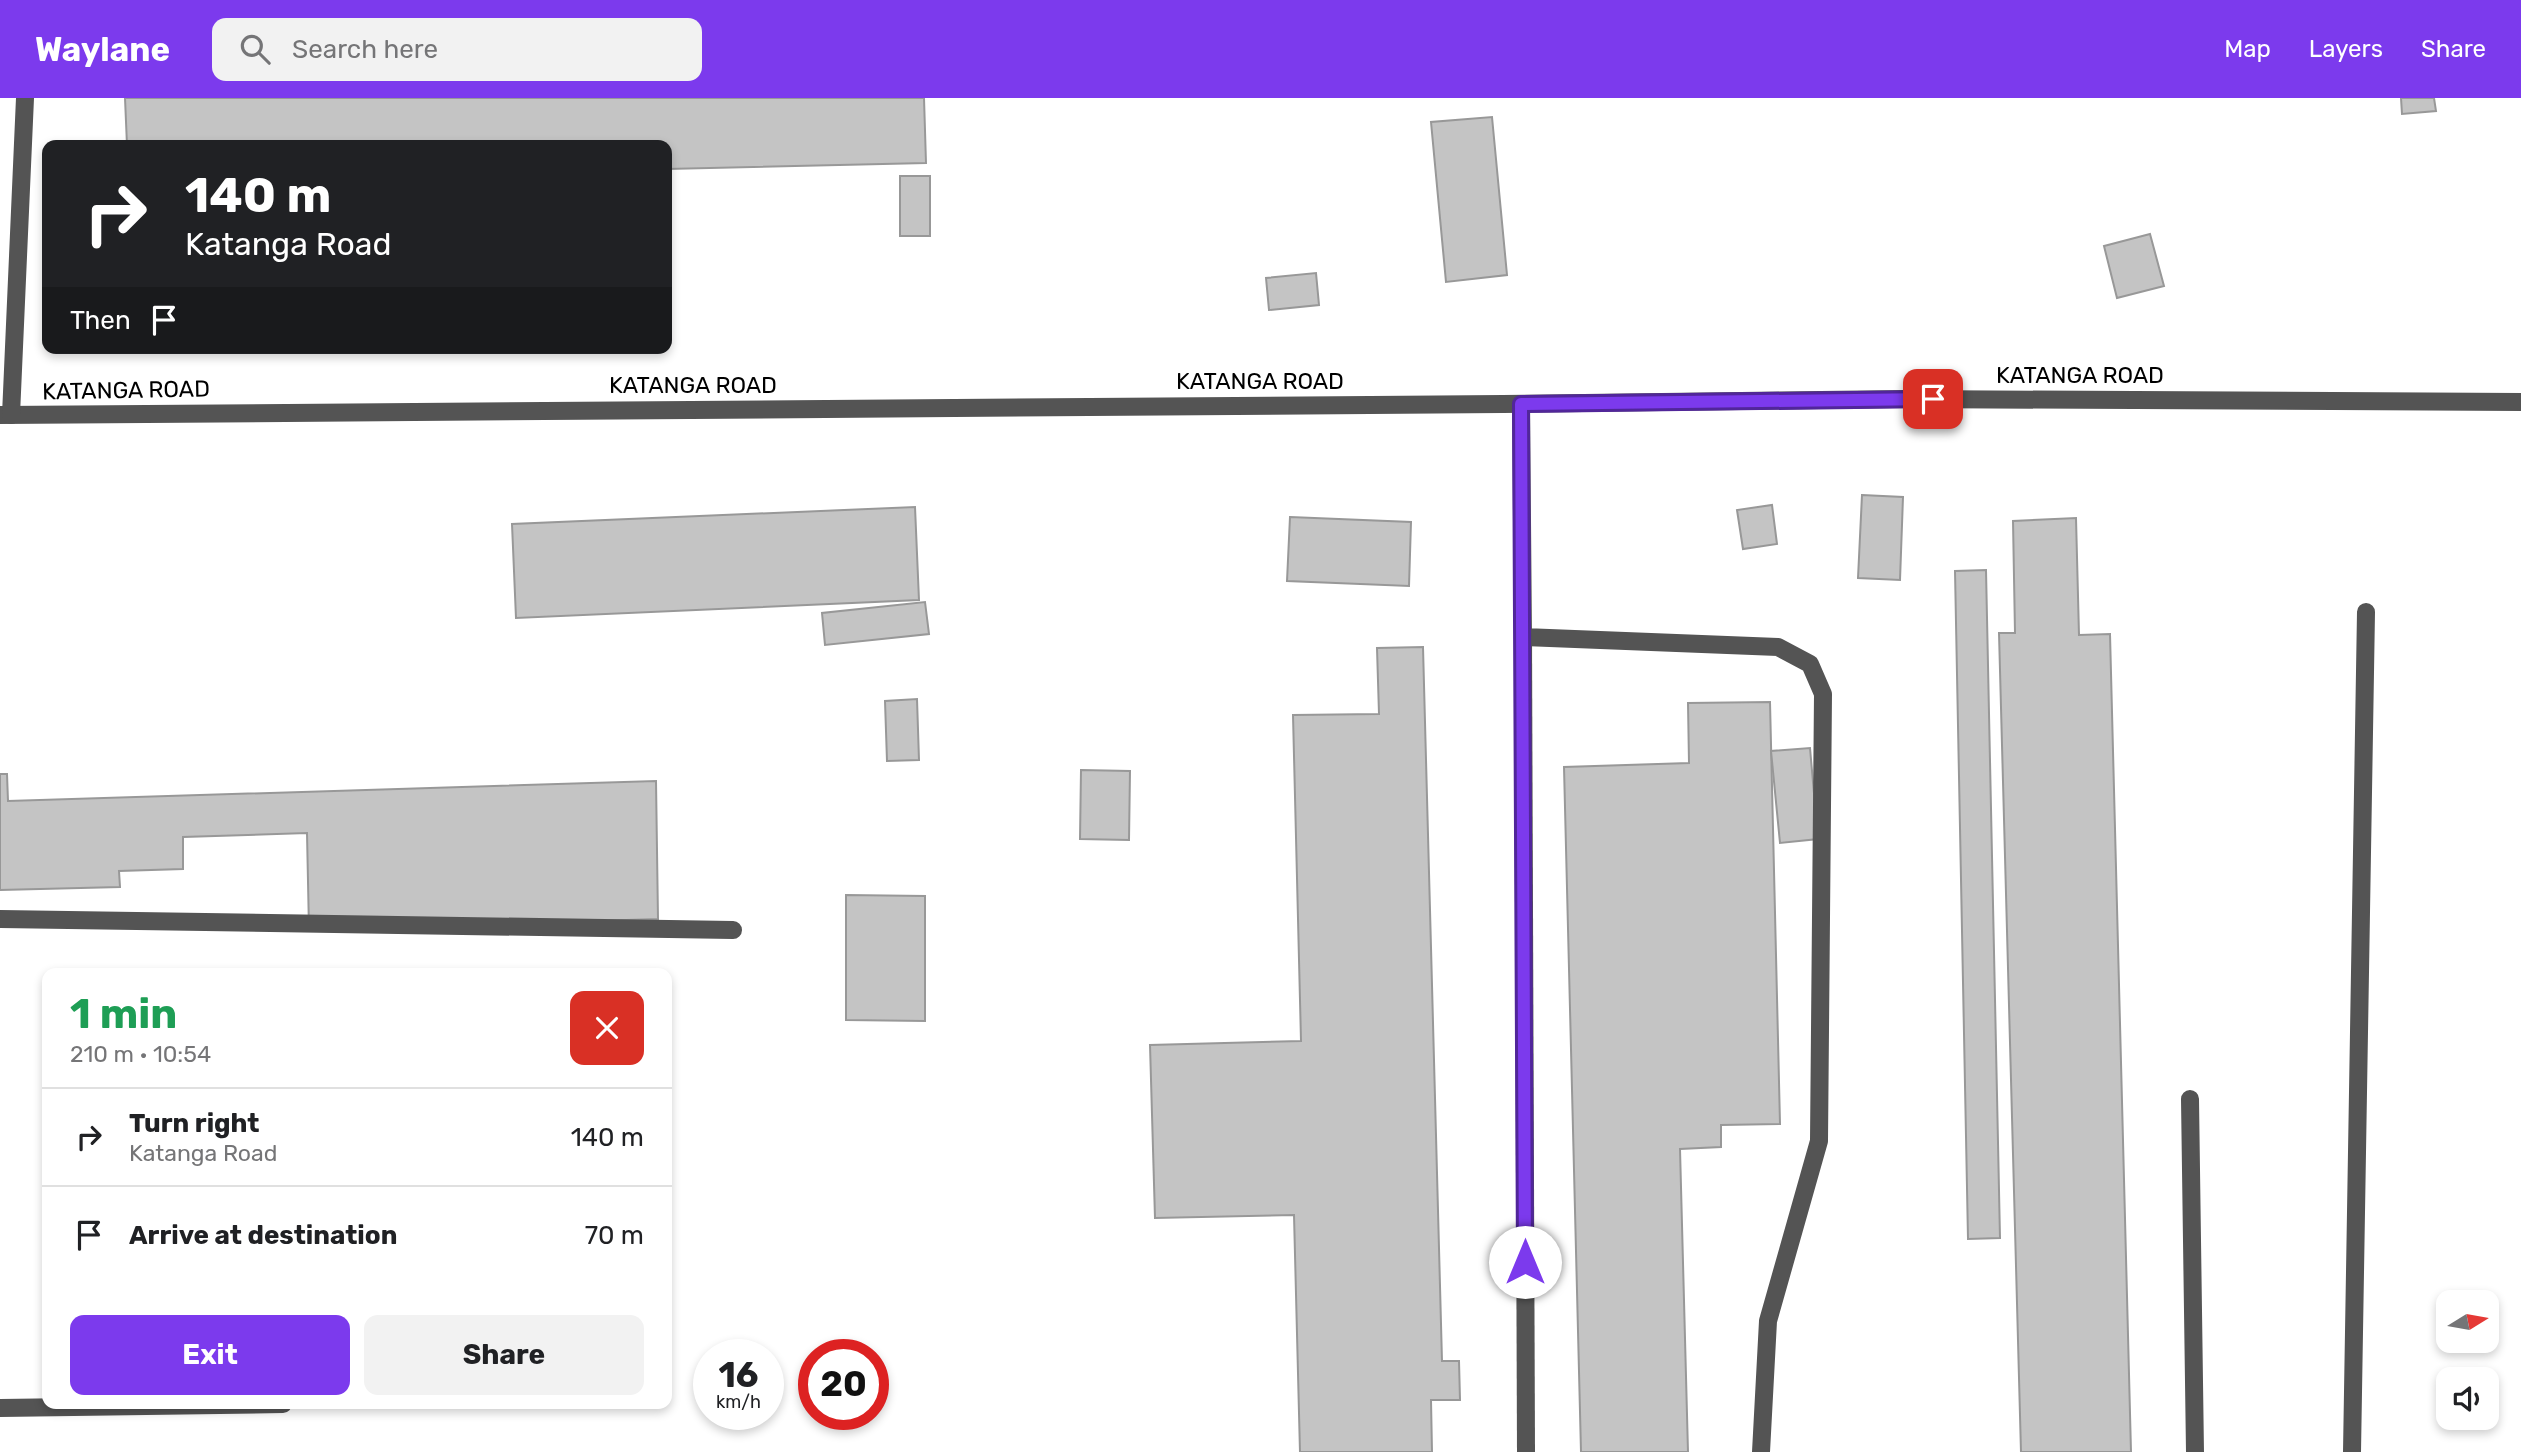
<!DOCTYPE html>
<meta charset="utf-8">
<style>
body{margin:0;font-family:Rubik,sans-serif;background:#f2f2f2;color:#202124;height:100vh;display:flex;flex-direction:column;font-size:26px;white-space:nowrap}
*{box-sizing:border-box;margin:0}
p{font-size:23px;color:#757577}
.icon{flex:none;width:38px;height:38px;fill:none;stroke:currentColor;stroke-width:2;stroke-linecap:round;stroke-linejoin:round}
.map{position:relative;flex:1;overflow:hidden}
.details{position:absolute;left:42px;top:870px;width:630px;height:441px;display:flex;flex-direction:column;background:#fff;border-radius:14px;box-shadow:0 4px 10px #0003}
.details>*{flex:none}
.guide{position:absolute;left:42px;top:42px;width:630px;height:214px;border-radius:14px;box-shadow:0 4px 10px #0003;background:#202124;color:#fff;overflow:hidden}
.needle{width:46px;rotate:79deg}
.fabs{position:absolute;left:2436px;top:1192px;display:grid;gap:14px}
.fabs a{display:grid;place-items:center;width:63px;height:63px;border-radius:14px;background:#fff;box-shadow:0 4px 10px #0003;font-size:35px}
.speed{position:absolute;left:693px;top:1241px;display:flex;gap:14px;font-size:35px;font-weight:700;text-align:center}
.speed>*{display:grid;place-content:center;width:91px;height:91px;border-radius:50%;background:#fff;box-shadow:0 4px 10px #0003;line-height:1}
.speed small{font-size:18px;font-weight:400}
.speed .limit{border:10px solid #d22;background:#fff;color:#111}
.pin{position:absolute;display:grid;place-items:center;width:60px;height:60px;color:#fff;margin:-30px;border-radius:14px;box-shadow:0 4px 10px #0006}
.me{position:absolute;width:77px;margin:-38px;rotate:0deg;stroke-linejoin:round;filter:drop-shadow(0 0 5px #0008)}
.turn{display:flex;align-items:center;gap:24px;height:147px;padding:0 28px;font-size:32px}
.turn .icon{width:91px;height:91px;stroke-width:2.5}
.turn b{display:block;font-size:49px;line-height:60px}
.then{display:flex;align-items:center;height:66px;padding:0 28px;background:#0003;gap:14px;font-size:26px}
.round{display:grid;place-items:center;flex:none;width:74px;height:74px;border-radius:14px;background:#f2f2f2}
.summary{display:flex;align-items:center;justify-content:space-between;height:119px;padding:0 28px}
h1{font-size:42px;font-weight:700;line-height:52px;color:#1e9e55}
.button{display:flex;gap:14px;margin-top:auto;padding:14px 28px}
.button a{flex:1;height:80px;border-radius:14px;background:#7c3aed;color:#fff;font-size:28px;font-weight:700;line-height:80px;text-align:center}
.button a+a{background:#f2f2f2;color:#202124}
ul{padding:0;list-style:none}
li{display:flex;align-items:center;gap:21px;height:98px;padding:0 28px;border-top:2px solid #e0e0e0}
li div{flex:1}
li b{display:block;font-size:26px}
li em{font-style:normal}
header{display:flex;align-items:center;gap:42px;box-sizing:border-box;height:98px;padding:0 35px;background:#7c3aed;color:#fff}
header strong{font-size:33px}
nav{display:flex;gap:38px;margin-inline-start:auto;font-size:24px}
.search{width:490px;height:63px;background:#f2f2f2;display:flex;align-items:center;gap:18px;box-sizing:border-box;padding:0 24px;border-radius:14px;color:#757577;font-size:26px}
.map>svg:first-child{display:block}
.building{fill:#c4c4c4;stroke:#989898;stroke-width:2}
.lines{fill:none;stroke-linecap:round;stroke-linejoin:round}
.minor{stroke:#545454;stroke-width:18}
.route-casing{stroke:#51269a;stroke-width:18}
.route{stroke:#7c3aed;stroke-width:12}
.labels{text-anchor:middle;stroke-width:7;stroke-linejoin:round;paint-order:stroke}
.street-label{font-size:23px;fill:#000;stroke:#fff}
</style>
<header>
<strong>Waylane</strong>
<div class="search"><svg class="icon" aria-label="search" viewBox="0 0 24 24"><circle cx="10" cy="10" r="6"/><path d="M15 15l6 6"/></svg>Search here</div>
<nav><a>Map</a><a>Layers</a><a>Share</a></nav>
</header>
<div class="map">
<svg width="2521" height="1354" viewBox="0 0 2521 1354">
<rect width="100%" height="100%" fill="#fff"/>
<g class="building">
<path d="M125,0h799l2,65 -259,6v-24h-540z"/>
<path d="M2401,0h33l2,13 -34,3z"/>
<path d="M1492,19l15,158 -61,7 -15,-160z"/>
<rect x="900" y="78" width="30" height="60"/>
<path d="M2150,136l14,52 -47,12 -13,-52z"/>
<path d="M1316,175l3,32 -50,5 -3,-32z"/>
<path d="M1862,397l41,2 -3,83 -42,-2z"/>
<path d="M1772,407l5,39 -34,5 -6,-39z"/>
<path d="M915,409l4,93 -403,18 -4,-94z"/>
<path d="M1290,419l121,5 -2,64 -122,-5z"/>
<path d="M2076,420l3,117 31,-1 21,818h-110l-22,-819h16l-2,-112z"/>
<path d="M1986,472l14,668 -32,1 -13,-668z"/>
<path d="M925,504l4,32 -104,11 -3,-32z"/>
<path d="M1423,549l19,714h17l1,39h-29l1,52h-132l-6,-237 -139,3 -5,-173 151,-4 -8,-326 86,-1 -2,-66z"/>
<path d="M917,601l2,61 -32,1 -2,-60z"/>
<path d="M1770,604l10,422 -59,1v22l-41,2 8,303h-107l-17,-685 125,-4 -1,-60z"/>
<path d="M1810,650l8,91 -38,4 -9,-92z"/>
<path d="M1081,672l49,1 -1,69 -49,-1z"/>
<path d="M0,676h7l1,27 648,-20 2,138 -349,11 -2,-97 -124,4v32l-64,2 1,16 -120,3z"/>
<path d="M846,797l79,1v125l-79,-1z"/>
</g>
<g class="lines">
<g class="minor">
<path d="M1521,306l2,233 255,10 32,17 13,30 -4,447 -51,180 -7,131"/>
<path d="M0,317l1503,-11 402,-5 616,3"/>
<path d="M11,317l14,-317"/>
<path d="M1523,539l3,815"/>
<path d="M0,821l733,11"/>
<path d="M2190,1001l5,353"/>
<path d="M0,1310l283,-4"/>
<path d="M2352,1354l14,-840"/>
</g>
</g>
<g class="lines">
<defs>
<path id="route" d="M1525,1164l-4,-858 412,-5"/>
</defs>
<use href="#route" class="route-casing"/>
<use href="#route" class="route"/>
</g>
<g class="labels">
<g class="street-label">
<text x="2080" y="285">KATANGA ROAD</text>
<text x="1260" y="291">KATANGA ROAD</text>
<text x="693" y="295">KATANGA ROAD</text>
<text transform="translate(126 292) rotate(-1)" y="8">KATANGA ROAD</text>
</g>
</g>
</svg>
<div class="fabs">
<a><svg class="needle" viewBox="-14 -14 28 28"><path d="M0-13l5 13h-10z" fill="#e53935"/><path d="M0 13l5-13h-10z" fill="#757577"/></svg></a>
<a><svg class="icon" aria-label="sound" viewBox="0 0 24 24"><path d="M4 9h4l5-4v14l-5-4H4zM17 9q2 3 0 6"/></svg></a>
</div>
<div class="speed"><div>16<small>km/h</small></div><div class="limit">20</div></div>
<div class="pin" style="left:1933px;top:301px;background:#d93025"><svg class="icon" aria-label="arrive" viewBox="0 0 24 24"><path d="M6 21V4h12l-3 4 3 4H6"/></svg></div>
<svg class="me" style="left:1525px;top:1164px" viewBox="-20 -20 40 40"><circle r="19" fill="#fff"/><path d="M0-13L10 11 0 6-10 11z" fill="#7c3aed"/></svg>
<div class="guide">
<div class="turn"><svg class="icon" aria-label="right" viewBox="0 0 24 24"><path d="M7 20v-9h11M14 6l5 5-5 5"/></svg><div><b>140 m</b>Katanga Road</div></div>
<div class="then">Then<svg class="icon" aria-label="arrive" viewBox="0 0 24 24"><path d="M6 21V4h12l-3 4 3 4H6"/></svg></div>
</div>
<section class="details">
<div class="summary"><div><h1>1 min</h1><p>210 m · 10:54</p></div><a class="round" style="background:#d93025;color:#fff"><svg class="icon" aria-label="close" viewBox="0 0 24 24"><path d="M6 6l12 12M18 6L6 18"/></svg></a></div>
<ul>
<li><svg class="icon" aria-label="right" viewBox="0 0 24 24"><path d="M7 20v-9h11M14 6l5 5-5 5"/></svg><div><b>Turn right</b><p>Katanga Road</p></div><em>140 m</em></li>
<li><svg class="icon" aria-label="arrive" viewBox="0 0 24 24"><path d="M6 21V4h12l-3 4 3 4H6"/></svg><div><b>Arrive at destination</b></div><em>70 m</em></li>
</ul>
<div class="button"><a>Exit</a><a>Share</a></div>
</section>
</div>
